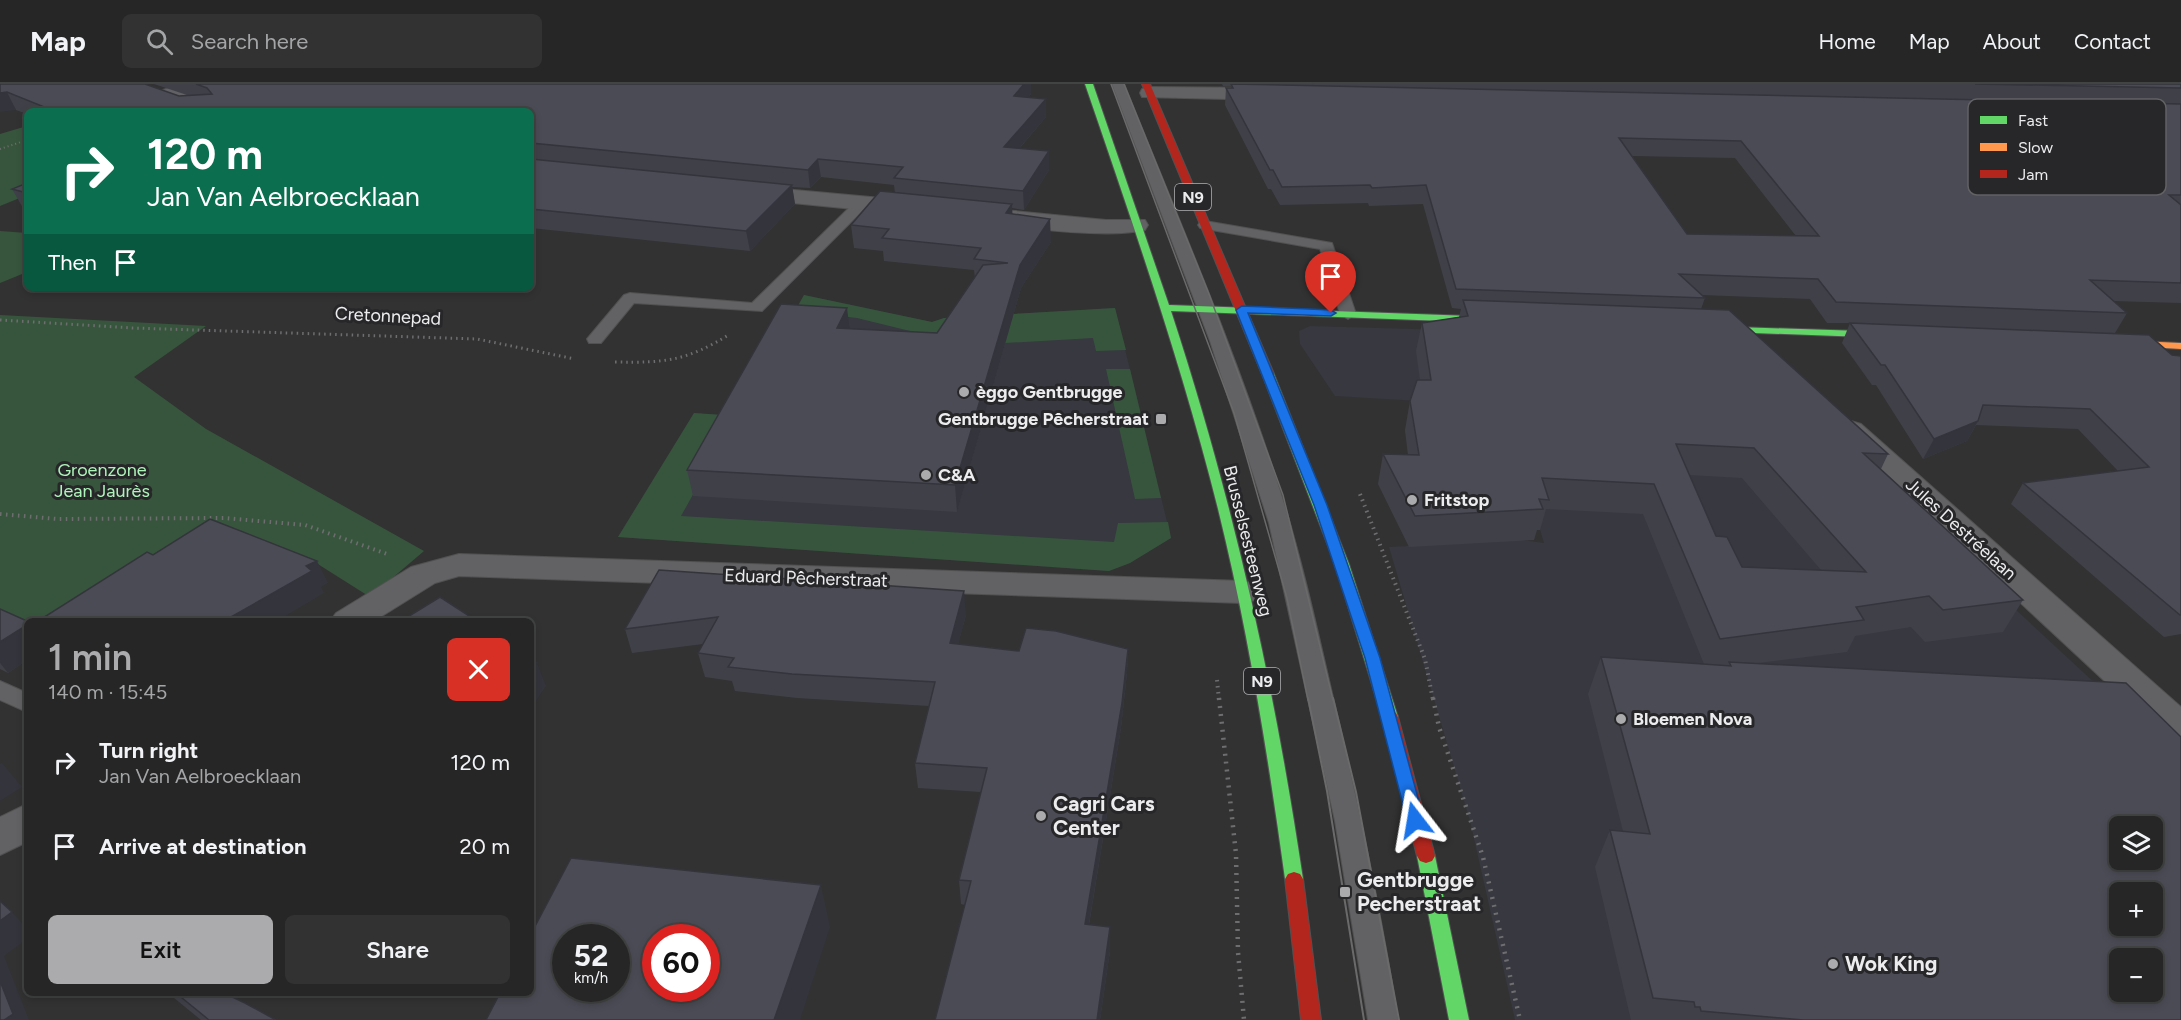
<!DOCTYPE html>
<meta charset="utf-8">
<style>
body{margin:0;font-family:Figtree,sans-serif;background:#323232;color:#f1f3f6;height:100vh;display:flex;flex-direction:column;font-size:22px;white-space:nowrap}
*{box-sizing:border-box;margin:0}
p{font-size:20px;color:#a4a5a7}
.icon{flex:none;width:33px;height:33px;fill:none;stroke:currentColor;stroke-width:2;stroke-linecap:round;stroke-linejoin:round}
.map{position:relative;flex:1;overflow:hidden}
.side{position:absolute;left:24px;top:534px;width:510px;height:378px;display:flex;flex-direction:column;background:#262626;border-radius:9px;box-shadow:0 3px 9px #0003,0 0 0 2px #424343}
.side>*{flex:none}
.top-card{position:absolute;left:24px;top:24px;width:510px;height:183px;border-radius:9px;box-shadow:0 3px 9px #0003,0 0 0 2px #424343;background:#0b6e4f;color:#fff;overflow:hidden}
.fabs{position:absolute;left:2109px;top:732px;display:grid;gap:12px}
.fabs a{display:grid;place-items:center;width:54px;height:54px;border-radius:9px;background:#262626;box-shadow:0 3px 9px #0003,0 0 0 2px #424343;font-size:30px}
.speed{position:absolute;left:552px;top:840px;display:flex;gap:12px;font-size:30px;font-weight:700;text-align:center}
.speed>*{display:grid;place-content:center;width:78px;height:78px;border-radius:50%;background:#262626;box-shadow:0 3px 9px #0003,0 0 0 2px #424343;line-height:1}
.speed small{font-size:15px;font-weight:400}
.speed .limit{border:9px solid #d22;background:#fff;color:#111}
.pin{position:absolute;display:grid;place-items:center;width:51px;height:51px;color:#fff;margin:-62px -26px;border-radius:50% 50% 50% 0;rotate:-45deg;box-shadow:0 0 6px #0007}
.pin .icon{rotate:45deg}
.me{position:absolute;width:66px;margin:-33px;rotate:346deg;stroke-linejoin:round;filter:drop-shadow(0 0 4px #0008)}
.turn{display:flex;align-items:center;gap:21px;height:126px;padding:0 24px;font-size:27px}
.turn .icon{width:78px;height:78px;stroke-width:2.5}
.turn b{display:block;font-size:42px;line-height:51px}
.then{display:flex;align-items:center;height:57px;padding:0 24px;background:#0003;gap:12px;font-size:22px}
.round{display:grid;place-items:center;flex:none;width:63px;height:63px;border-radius:9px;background:#323232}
.summary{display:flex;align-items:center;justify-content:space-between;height:102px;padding:0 24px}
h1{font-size:36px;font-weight:600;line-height:45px;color:#ababad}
.button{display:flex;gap:12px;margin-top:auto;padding:12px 24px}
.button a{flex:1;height:69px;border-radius:9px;background:#ababad;color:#111;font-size:24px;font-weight:600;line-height:69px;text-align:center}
.button a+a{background:#323232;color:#f1f3f6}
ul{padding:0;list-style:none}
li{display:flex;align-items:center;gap:18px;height:84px;padding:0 24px}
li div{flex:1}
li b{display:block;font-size:22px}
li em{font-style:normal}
header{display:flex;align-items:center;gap:36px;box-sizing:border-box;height:84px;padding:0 30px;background:#262626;border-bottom:2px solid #424343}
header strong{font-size:28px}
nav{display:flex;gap:33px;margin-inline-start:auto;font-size:21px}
.search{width:420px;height:54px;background:#323232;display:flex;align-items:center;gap:15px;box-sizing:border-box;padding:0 21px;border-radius:9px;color:#a4a5a7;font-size:22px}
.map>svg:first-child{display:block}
.built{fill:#373840;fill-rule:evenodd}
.green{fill:#37553d}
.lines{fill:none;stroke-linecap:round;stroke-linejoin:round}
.lane-casing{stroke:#515152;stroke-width:2}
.street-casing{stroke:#515152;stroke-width:2}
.fast-casing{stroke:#515152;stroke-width:2}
.slow-casing{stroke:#515152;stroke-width:2}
.jam-casing{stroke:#515152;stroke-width:2}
.path-far3{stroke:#6e6e70;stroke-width:2;stroke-dasharray:1 3;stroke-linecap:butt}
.path-far2{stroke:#6e6e70;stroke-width:3;stroke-dasharray:1.5 4;stroke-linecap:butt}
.path-far1{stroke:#6e6e70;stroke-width:4;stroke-dasharray:1.5 4.5;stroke-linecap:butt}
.path{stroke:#6e6e70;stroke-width:4.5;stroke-dasharray:2 6;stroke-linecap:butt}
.lane{fill:#626264;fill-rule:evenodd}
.street{fill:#626264;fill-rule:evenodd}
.fast{fill:#63d668;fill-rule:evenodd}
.slow{fill:#ff974d;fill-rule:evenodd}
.jam{fill:#b3261e;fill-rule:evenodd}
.tram-far1{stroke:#6a6a6b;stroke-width:1.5}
.tram{stroke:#6a6a6b;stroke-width:2}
.wall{fill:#404049;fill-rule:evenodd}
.shaded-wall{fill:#34343c}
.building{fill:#4b4b55;stroke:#34343c;stroke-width:1.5;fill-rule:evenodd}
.route{fill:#1a73e8;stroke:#114b97;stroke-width:1.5}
.poi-dot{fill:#ababad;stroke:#27272a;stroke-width:2}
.labels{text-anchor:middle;stroke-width:6;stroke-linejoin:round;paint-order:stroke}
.shield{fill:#27272a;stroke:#b1b1b4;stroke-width:1.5}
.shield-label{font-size:16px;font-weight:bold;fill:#ececef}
.street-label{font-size:18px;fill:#ececef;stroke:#27272a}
.poi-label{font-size:18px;font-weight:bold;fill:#ececef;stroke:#27272a;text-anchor:start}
.park-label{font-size:18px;fill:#aef3b9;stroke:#27272a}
.near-poi-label{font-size:21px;font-weight:bold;fill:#ececef;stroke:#27272a;text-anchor:start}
.key{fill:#27272a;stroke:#626265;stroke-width:1.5}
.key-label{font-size:16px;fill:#ececef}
</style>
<header>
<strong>Map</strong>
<div class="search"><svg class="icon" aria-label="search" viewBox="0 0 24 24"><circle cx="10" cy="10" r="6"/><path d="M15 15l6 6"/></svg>Search here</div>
<nav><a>Home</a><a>Map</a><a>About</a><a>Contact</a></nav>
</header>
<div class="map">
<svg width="2181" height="936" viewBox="0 0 2181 936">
<rect width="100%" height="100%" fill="#323233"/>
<g class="built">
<path d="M804,211l128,27 12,-4 171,-10 56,230 -41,25 -21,8 -491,-34 76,-124 44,3z"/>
<path d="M1310,242l376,11 49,12 446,414v257h-666l-45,-199 -81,-274 133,-7 22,3 -10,-34 34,-99 -233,-14 -35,-52 -1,-13zM2120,742h32v34h-32zM2120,808h32v34h-32zM2120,874h32v34h-32z"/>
</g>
<g class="green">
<path d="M27,42v69l-27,11v-72z"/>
<path d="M0,147l27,2v39l-27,11z"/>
<path d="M804,211l128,27 12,-4 171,-10 11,42 -30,1 -3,-13 -88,5 -50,-1 -98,-24 -62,-7z"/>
<path d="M0,231l206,11 -72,51 72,52 218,122 -54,46 -57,-36 -239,60h-47v14l-27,-13z"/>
<path d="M1106,285h24l31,129 -26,1z"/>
<path d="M694,329l43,3 -56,100 433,26 4,-19 50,-1 3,16 -41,25 -21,8 -491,-34z"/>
</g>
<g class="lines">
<defs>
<g id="lane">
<path d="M1112,0h12c55,137 114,272 158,413 21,67 36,136 52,205 25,105 47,211 64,318h-30l-33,-199 -66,-298 -59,-182z"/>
<path d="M862,115l5,1v6l-105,105 -128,-8 -33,40h-12l-2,-4 37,-44 6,-2 122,10 105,-103z"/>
<path d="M1205,137l127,22 24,71 -8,5 -8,-5 -20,-65 -120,-21 -2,-3 2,-3z"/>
<path d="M0,597l27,12v19l-27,-12z"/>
</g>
<g id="street">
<path d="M181,0h27l-2,4 -42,14 -10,-6 3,-4z"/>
<path d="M1149,3l121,1 9,6 -9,6 -128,-3 -2,-4 2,-4z"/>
<path d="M751,102l163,15 8,2 3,5 -3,5 -8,2 -171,-17 -3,-5 3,-5z"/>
<path d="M1004,126l102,10h39l3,5 -3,5c-33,8 -116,0 -149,-8l-3,-5 3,-5z"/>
<path d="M1851,337l10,3 320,283v36l-14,-4 -326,-303 -5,-6 5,-6z"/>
<path d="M459,470l784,27 12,3 5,8 -5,8 -12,3 -784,-27 -24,7 -61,38h-44l6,-8 75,-46z"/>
<path d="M27,720v38l-27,13v-38z"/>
</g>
<g id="fast">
<path d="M1085,0h8l76,221 330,12 5,3 -5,3 -328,-12c62,189 103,372 132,568l-3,5 -6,2 -6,-2 -3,-5c-17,-124 -37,-249 -67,-370 -36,-144 -85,-285 -133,-425z"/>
<path d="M1706,242l185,6 5,3 -5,3 -189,-7 -1,-2z"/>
<path d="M1268,287l6,3 75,190 49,153 -2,4 -6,2 -6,-2 -2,-4 -47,-153 -73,-190z"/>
<path d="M1426,765l6,2 3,5 34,164h-20l-32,-164 3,-5z"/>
</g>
<path id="slow" d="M2117,256l64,3v6l-68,-4v-4z"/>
<g id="jam">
<path d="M1142,0h8l124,290 -2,2h-8l-2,-2z"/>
<path d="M1390,627l6,2 2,4 37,139 -3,5 -6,2 -6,-2 -3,-5 -35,-139 2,-4z"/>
<path d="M1294,788l6,2 3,5 18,141h-20l-16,-141 3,-5z"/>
</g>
</defs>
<use href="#lane" class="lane-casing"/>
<use href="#street" class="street-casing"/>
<use href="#fast" class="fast-casing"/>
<use href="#slow" class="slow-casing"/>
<use href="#jam" class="jam-casing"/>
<path class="path-far3" d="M0,65l27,-9"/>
<g class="path-far2">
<path d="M0,236l133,8 344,11 98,20"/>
<path d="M615,278c50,1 72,-1 115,-28"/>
</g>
<g class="path-far1">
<path d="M1360,410l65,165 8,41"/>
<path d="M0,430l57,5 167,-1 81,7 82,29"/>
<path d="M1217,596l2,20"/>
</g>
<g class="path">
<path d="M1219,614l17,156 2,98 6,68"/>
<path d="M1433,614l6,29 44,130 37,163"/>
</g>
<use href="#lane" class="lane"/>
<use href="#street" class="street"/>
<use href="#fast" class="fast"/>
<use href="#slow" class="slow"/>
<use href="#jam" class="jam"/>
<g class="tram-far1">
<path d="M1111,0l123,329 53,185 21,102"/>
<path d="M1124,0l85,210 74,201 50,205"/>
</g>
<g class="tram">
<path d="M1308,614l19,93 37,229"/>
<path d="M1333,614l23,94 43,228"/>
</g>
</g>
<g class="wall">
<path d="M0,0l179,12 8,-1 -33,-11h877v10l-3,3 18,2v18l-27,32 30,21 -25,40 -12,-2v6l39,28 -30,46 -64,224 -264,-16 -6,-26 163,-141 87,4 38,-55 -1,-8 -90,-9 -1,-10 -29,-3 -3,-23 44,-32 -1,-8 -73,-8 -11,11 -18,-1 3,17 -45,47 -219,-23v-117h-504v3l-11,-4z"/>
<path d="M1222,0h959v219l-68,-2 14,12 -12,20 57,22 9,1v278l-17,3 -153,-133 12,-21 95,-12 -40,-42 -102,-4 -9,16 -44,18 -47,-74h-4l-30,-42 8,-20h-23l-17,-24 -108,-4 3,3 -4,11 187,145 -7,15 142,131 -20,32 -78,10 -14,-15 -56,9 -8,16 -89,11 423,357h-550l-36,-153 15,-37 13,1 -35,-137 13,-37 103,7 -61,-150 -97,-5 -6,21h-3l-3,10 -125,7 -31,-63 5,-30 25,1 -3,-25 5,-29 10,-21 -4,-29 6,-28 37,-6 2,-8 -9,-1 -29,-104 -54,2 -1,-3 -88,2 -9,-16h-3l-43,-84 1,-17h5v-2h-8zM1632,72l103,2 61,78 -109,-2zM1689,391l53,3 79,92 -79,-3 -26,-31z"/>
<path d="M27,99v26l-4,-1 -11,-19z"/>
<path d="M659,486l307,45 -8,29 61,7 109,-2 -1,24 -6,55 -32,197 21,2v24l-10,69h-165l30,-115 -4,-1 -2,-24 22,-88 -63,-4 -3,-25 14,-57 -132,-8 -62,-7 -3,-10 -27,-4 -7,-24 5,-9 -71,9 -7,-24z"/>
<path d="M0,525l27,12v39l-19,13 -8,-4z"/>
<path d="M168,909h56l52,27h-75z"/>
</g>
<g class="shaded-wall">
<path d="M1024,0h7v10l-17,19v-17z"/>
<path d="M7,8l9,18 -16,2v-19z"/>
<path d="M1046,15v18l-41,48 -1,-18z"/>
<path d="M1049,67v19l-25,40 -1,-19z"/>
<path d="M818,75l3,18 -11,11 -2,-18z"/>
<path d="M792,101l3,19 -45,47 -4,-20z"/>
<path d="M1012,120l1,23 -7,-14z"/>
<path d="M1050,135l1,23 -30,46 -64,224 -2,-27 65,-220z"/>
<path d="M847,224l3,24 -13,-4z"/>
<path d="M1978,337l-11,20 -44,18 11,-20z"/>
<path d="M317,477l11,22 -7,4 3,6 -47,28h-53l82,-55z"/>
<path d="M964,507l2,24 -14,53 -2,-25z"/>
<path d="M27,541v35l-19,13 -8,-10v-21z"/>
<path d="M1128,565l-1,24 -6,55 -36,220v-24z"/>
<path d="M537,579l9,23 -15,22v-36z"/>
<path d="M2,679l20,24 -22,14v-37z"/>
<path d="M821,801l9,42 -30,93h-26z"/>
<path d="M12,828l15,17v10l-23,17 25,64h-25l-4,-39v-60z"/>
<path d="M1110,843v24l-10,69h-3z"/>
</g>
<g class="building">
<path d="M0,0h145l34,12 33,-2 -5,-6 -11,-4h828l-10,12 32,3 -42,48 45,4 -26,40 -129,-13 9,-11 -85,-8 -10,11 -277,-27v-32h-477l-47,-19 -7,1z"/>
<path d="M1231,0l950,20v91h-12l12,10v78l-91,-3 37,33 -291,-11 -18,-23 -30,-1 -109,-4 26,24 -249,-9 -30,-104 -54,3 -2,-3 -88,2 -9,-17h-3l-44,-82h7zM1619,54l122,3 78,95 -132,-2z"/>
<path d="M1975,0h206v4z"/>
<path d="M531,75l261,26 -46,46 -215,-22z"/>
<path d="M27,99v10l-15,-4z"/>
<path d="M880,107l132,13 -6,9 44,6 -30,46 -65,220 -268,-15 94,-166 66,4 -10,20 100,5 46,-68 25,-2 -34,-4 7,-11 -99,-10 7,-9 -38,-4z"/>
<path d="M1463,216l266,10 159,144 -25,-1 160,147 -80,10 -14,-14 -73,11 8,13 -144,19 -66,-155 -112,-6 7,22 -10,-1 4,10 -128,7 -32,-62 36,1 -9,-54 7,-21h14l-9,-57 46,-7zM1676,360l78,4 112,124 -124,-5 -15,-30 -11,-1z"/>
<path d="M1850,239l299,12 23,20 9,1v259h-1l-157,-132 126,-16 -59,-58 -107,-4 -5,16 -44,18 -49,-74h-4z"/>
<path d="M210,435l107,42 -11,5 6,5 -88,50h-186l109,-69 6,3z"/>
<path d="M659,486l305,21 -14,52 69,8 7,-23 30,3 72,18 -6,54 -37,221 25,3 -13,93h-162l36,-139 -12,-1 28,-112 -72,-5 20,-81 -143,-8 -64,-7 6,-9 -36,-5 20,-36 -93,12z"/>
<path d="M440,513l37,24h-76z"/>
<path d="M0,525l27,12v4l-27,17z"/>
<path d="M489,532l8,5h-16z"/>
<path d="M1601,573l130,9 -2,-4 397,21 55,54v283h-378l-102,-9 -1,-4h-5l-1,-5 -41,-4 -43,-168 40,4zM2120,742h32v34h-32zM2120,808h32v34h-32zM2120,874h32v34h-32z"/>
<path d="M531,575l6,4 -6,9z"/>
<path d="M571,774l250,27 -47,135h-288l14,-27h31v-59zM566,854h50v50h-50zM656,854h50v50h-50z"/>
<path d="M0,817l12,11 -12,9z"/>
<path d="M0,897l13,33 -9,6h-4z"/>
<path d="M176,909h48l21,10 31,17h-67z"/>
</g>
<path class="route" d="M1242,222l89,4 5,3 -5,3 -83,-3 79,192 53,153 44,162 -3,5h-12l-2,-5 -42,-162 -51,-153 -78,-195z"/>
<g class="poi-dot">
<circle cx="964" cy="308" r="6"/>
<rect x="1155" y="329" width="12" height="12" rx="3"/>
<circle cx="926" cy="391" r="6"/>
<circle cx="1412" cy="416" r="6"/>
<circle cx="1621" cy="635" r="6"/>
<circle cx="1041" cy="732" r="6"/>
<rect x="1339" y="802" width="12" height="12" rx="3"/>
<circle cx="1833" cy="880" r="6"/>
</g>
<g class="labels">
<g class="shield">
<rect x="1175" y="100" width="36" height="26" rx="4.5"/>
<rect x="1244" y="584" width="36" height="26" rx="4.5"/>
</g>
<g class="shield-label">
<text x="1193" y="119">N9</text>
<text x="1262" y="603">N9</text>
</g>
<g class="street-label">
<text transform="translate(388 232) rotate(3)" y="6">Cretonnepad</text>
<text transform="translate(1961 445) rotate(42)" y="6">Jules Destréelaan</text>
<text transform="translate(1248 457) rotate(76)" y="6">Brusselsesteenweg</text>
<text transform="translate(806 494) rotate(2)" y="6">Eduard Pêcherstraat</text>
</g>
<g class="poi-label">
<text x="976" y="314">èggo Gentbrugge</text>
<text x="1149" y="341" text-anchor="end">Gentbrugge Pêcherstraat</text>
<text x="938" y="397">C&amp;A</text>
<text x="1424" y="422">Fritstop</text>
<text x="1633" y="641">Bloemen Nova</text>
</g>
<g class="park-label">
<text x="102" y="392">Groenzone<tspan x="102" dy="21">Jean Jaurès</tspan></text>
</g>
<g class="near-poi-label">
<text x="1053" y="727">Cagri Cars<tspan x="1053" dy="24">Center</tspan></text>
<text x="1357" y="803">Gentbrugge<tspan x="1357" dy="24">Pecherstraat</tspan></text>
<text x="1845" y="887">Wok King</text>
</g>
</g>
<rect x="1968" y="15" width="198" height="96" rx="9" class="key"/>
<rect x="1980" y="32" width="27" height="8" fill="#63d668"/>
<rect x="1980" y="59" width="27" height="8" fill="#ff974d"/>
<rect x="1980" y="86" width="27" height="8" fill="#b3261e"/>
<g class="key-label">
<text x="2018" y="42">Fast</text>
<text x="2018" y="69">Slow</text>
<text x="2018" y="96">Jam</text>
</g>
</svg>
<div class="fabs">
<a><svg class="icon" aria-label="layers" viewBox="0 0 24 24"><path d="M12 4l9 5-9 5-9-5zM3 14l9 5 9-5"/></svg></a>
<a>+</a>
<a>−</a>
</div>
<div class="speed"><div>52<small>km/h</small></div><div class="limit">60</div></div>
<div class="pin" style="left:1331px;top:229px;background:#d93025"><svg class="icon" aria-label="arrive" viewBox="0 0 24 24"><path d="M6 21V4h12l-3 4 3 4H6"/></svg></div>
<svg class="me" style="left:1415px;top:736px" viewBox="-20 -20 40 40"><path d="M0-17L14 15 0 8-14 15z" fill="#1a73e8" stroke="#fff" stroke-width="4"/></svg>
<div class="top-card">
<div class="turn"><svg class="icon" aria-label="right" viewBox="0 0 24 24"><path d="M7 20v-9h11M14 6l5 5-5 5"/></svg><div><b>120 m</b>Jan Van Aelbroecklaan</div></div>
<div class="then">Then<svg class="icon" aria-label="arrive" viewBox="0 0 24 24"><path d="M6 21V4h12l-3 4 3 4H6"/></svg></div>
</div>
<section class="side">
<div class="summary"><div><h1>1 min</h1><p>140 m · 15:45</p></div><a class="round" style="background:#d93025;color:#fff"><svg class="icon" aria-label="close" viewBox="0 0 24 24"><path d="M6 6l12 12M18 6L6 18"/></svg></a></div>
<ul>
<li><svg class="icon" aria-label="right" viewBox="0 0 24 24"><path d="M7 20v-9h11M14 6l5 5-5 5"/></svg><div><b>Turn right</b><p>Jan Van Aelbroecklaan</p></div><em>120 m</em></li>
<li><svg class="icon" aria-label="arrive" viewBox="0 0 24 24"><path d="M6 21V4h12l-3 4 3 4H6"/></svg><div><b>Arrive at destination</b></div><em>20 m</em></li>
</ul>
<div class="button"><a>Exit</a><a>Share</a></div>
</section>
</div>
